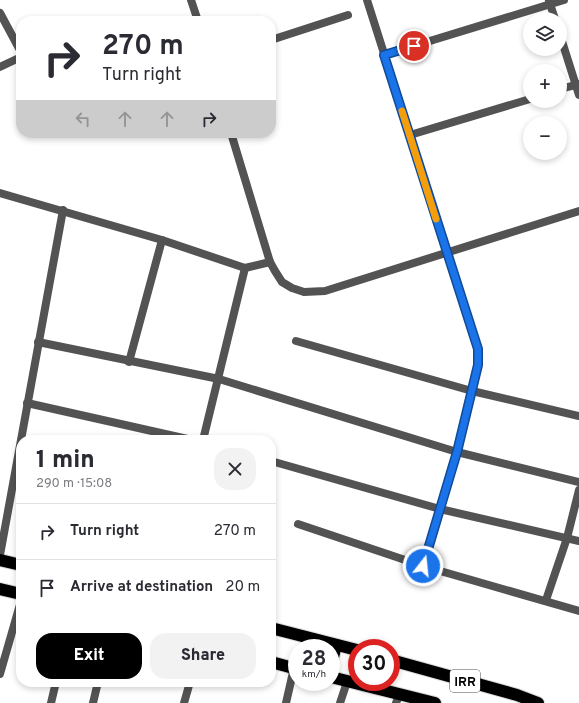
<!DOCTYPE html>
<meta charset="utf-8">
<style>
body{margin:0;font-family:Overpass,sans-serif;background:#f2f2f3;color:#2b2b33;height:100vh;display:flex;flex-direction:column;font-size:15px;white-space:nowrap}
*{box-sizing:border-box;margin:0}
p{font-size:13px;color:#7c7c81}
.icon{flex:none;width:22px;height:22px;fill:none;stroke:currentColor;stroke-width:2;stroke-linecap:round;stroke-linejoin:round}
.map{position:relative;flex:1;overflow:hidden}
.panel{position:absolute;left:16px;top:435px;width:260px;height:252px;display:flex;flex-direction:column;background:#fff;border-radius:16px;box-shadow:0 2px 6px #0003}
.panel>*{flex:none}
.guide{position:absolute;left:16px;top:16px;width:260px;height:122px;border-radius:16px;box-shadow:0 2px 6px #0003;background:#fff;color:#2b2b33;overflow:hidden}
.buttons{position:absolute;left:523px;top:12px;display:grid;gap:8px}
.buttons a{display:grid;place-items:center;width:44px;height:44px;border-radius:50%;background:#fff;box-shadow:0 2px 6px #0003;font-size:20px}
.speed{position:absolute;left:288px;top:639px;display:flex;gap:8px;font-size:20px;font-weight:700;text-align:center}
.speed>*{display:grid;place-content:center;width:52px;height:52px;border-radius:50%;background:#fff;box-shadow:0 2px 6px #0003;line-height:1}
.speed small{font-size:10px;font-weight:400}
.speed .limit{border:6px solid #d22;background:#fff;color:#111}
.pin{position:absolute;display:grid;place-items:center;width:34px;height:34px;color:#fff;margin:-17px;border:2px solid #fff;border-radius:50%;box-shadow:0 1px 4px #0007}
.me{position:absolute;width:44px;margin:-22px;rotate:16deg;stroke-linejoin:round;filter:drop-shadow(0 0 3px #0008)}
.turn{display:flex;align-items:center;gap:14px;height:84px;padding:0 20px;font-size:18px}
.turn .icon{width:52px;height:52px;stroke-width:2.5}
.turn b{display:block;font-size:28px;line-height:34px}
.lanes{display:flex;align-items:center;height:38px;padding:0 20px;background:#0003;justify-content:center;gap:20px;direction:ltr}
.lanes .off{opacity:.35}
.round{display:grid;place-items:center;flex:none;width:42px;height:42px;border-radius:16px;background:#f2f2f3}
.overview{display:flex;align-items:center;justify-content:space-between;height:68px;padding:0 20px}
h1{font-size:24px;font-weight:800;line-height:30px}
.action{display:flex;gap:8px;margin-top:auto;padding:8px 20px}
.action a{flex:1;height:46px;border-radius:16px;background:#000;color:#fff;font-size:16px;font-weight:800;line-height:46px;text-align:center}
.action a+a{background:#f2f2f3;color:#2b2b33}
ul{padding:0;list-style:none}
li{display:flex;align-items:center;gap:12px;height:56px;padding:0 20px;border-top:1px solid #e1e1e2}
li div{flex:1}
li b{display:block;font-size:15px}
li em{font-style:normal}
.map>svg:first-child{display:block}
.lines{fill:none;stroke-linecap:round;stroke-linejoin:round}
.highway-casing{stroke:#dbdbdb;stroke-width:14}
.lane{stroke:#535353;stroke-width:8}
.street{stroke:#535353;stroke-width:8}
.highway{stroke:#000;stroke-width:12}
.route-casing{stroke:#114b97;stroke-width:10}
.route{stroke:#1a73e8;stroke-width:7}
.slow{stroke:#f59e0b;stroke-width:7}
.labels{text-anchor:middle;stroke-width:3;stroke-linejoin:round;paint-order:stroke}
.shield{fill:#fff;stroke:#4c4c4c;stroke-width:1}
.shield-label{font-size:13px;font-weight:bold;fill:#000}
</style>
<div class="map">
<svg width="579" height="703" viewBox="0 0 579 703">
<rect width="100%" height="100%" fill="#fff"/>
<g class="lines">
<defs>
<g id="highway">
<path d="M0,560l21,5"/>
<path d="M0,589l21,5"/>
<path d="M271,628l86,22"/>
<path d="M391,660l126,35 21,8"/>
<path d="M271,662l26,7"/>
<path d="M331,665l5,-20"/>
<path d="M331,677l104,26"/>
</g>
</defs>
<use href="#highway" class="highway-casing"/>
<g class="lane">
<path d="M271,40l77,-25"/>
<path d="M0,674l21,-73"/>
<path d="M93,703l5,-21"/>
<path d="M184,703l6,-21"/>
<path d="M286,703l8,-35"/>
<path d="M340,703l7,-21"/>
<path d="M396,703l4,-10"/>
</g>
<g class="street">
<path d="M191,0l7,21"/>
<path d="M367,0l111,349v16l-21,87 -34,114 156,45"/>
<path d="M549,1l6,18"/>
<path d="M0,13l21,39"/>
<path d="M560,35l19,60"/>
<path d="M384,55l180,-55"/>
<path d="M0,67l21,-10"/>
<path d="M560,89l19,-5"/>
<path d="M231,133l39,129 5,9 7,11 10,6 12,4 21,-1 254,-80"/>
<path d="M410,135l120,-36"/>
<path d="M0,193l162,47 83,28 25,-6"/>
<path d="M296,341l176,50 107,25"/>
<path d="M38,342l181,37 238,73 122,30"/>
<path d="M129,362l33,-122"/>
<path d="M27,403l165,37"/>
<path d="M203,440l42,-172"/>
<path d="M271,461l169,48 139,32"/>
<path d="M298,524l125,42"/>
<path d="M0,555l63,-345"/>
<path d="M546,600l21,-62 12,-48"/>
<path d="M51,703l5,-21"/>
</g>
<use href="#highway" class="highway"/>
</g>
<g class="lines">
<defs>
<path id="route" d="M414,46l-30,9 94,294v16l-21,87 -34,114"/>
</defs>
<use href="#route" class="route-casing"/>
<use href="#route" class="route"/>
<path class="slow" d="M402,111l34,108"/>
</g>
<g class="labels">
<rect class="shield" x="450" y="670" width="30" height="22" rx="3"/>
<g class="shield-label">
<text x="465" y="686">IRR</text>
</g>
</g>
</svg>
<div class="buttons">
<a><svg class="icon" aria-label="layers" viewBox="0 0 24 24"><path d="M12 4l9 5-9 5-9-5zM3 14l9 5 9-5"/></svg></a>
<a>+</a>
<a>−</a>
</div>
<div class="speed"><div>28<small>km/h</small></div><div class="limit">30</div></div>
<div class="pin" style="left:414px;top:46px;background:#d93025"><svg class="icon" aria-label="arrive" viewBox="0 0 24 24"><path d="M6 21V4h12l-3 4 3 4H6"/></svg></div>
<svg class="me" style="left:423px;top:566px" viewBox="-20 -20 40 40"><circle r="17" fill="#1a73e8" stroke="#fff" stroke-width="3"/><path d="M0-11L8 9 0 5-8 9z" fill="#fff"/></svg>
<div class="guide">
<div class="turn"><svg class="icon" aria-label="right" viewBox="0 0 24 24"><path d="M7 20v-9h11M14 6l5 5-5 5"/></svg><div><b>270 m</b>Turn right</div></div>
<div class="lanes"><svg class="icon off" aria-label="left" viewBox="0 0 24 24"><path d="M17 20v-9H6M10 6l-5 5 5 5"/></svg><svg class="icon off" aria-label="ahead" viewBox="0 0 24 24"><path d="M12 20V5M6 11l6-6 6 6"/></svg><svg class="icon off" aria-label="ahead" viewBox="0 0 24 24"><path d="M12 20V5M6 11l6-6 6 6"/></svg><svg class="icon" aria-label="right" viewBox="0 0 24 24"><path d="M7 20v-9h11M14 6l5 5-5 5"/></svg></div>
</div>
<section class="panel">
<div class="overview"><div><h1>1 min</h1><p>290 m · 15:08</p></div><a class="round"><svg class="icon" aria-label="close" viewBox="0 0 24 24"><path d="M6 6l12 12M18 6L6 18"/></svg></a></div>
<ul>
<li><svg class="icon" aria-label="right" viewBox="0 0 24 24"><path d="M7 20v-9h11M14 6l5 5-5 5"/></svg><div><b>Turn right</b></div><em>270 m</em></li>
<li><svg class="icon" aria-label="arrive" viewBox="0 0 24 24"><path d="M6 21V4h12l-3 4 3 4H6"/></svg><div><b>Arrive at destination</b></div><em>20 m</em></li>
</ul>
<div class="action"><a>Exit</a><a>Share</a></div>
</section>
</div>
